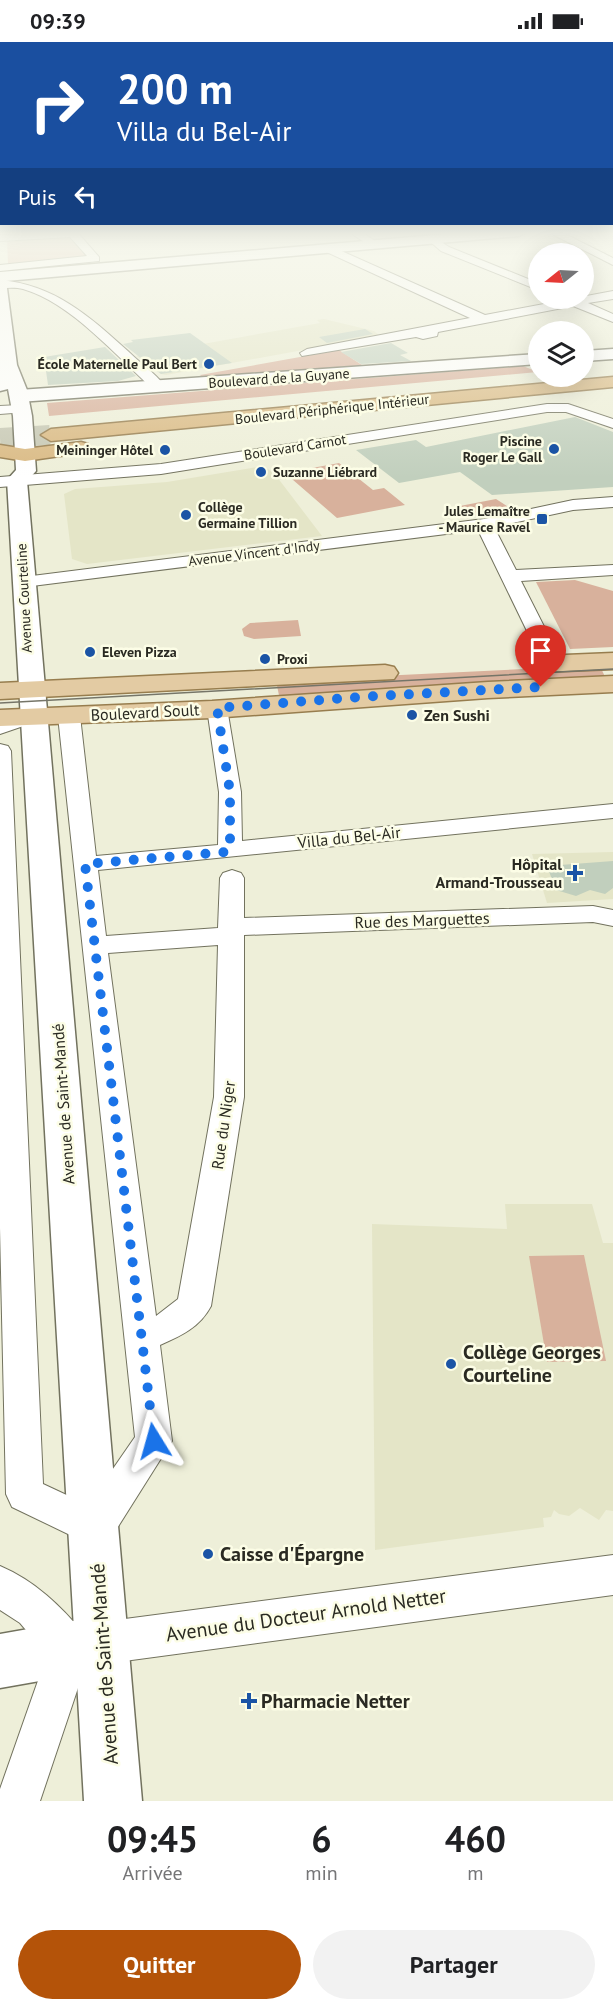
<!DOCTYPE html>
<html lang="fr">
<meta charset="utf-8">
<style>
body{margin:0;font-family:"PT Sans",sans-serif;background:#f2f2f2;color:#202124;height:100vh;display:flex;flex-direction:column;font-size:22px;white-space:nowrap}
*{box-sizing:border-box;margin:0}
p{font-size:20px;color:#757577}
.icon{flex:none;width:33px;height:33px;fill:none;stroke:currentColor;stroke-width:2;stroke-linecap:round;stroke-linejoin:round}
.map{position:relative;height:1759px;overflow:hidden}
.sheet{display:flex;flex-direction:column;background:#fff;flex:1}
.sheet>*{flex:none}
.hud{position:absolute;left:0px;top:0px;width:614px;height:183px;box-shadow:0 6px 24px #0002;background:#1a4fa0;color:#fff;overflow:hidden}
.needle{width:39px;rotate:252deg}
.buttons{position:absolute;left:528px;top:201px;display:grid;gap:12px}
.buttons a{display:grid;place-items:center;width:66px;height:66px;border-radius:50%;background:#fff;box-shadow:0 6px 24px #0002;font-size:30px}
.pin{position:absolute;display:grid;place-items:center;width:51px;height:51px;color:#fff;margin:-62px -26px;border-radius:50% 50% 50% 0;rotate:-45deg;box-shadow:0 0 6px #0007}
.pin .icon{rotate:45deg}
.me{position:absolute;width:66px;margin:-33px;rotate:352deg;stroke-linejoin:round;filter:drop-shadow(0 0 4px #0008)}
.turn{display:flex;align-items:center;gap:21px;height:126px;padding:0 18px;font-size:27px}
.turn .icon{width:78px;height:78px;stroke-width:2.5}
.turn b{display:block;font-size:42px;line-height:51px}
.then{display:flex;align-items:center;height:57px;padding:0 18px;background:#0003;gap:12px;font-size:22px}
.eta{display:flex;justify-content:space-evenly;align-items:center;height:102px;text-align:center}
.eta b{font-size:36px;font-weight:700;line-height:42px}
.button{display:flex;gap:12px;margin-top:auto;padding:12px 18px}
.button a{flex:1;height:69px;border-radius:36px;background:#b45309;color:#fff;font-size:24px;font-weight:700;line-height:69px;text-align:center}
.button a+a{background:#f2f2f2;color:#202124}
.status{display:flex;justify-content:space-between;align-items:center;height:42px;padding:0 30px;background:#fff;direction:ltr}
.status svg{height:16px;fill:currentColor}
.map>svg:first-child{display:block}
.built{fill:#e4e5c7}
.green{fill:#d8b19c}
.building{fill:#c1cfbd}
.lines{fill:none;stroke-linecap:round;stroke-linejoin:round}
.trunk-tunnel{stroke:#c7c8b4;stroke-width:20;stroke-dasharray:20 10;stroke-linecap:butt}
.minor-casing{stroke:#72725e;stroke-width:2}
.tertiary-casing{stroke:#72725e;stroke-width:3}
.secondary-casing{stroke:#72725e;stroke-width:3}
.primary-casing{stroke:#977d4e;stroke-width:3}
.trunk-casing{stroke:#977d4e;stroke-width:3}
.minor{fill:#fff;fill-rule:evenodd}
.tertiary{fill:#fff;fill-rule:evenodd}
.secondary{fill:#fff;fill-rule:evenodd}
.primary{fill:#e3cba3;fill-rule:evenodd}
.trunk{fill:#daba84;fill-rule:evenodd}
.tram{stroke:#757568;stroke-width:1.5}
.route{stroke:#1a73e8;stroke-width:10;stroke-dasharray:0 18}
.poi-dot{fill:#1b54a5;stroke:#fcfde6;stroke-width:2}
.labels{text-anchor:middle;stroke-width:5;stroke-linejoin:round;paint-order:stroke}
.far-poi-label{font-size:14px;font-weight:bold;fill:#2a2a22;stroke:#fcfde6;text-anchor:end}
.far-street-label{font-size:14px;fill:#2a2a22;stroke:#fcfde6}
.street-label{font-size:16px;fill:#2a2a22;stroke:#fcfde6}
.poi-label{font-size:16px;font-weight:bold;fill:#2a2a22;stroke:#fcfde6;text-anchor:start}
.near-poi-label{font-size:20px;font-weight:bold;fill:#2a2a22;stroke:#fcfde6;text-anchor:start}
.near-street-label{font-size:20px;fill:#2a2a22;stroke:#fcfde6}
</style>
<div class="status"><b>09:39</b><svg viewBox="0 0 49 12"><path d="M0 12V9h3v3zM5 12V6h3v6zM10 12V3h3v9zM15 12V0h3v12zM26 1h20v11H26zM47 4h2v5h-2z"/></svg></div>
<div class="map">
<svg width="613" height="1759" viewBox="0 0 613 1759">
<rect width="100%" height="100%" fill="#eeefd9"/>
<g class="built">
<path d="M324,277l50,12 6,5 -214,39 -5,-1 -25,-18 184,-33 -3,-3z"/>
<path d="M263,424l11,7 48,63 -235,28 -15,-5 -8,-65 11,-5 92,-7z"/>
<path d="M613,810v47l-66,4 -15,-49z"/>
<path d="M505,1162h87l11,39h10v268l-7,-1 -7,10 -19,-12 -11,8 -10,-2 -5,-4 -3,7 -8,1 1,9 -169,23 -3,-326 135,5z"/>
</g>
<g class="green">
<path d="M70,193l21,23 -83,6 -1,-24z"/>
<path d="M339,308l26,17 -161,12 -4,-4z"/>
<path d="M523,324l15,6 -489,44 -2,-13z"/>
<path d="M339,421l34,27 11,-2 21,17 -68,13 -52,-45z"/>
<path d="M496,457l14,9 -37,8 -13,-10z"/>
<path d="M575,538l38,11v56l-43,2 -34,-67z"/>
<path d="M298,578l3,16 -47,3 -10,-3 -2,-7 8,-6z"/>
<path d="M586,624l15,2 4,9 -325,23 -4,-19z"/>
<path d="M584,1213l22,106 -59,1 -18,-106z"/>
</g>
<g class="building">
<path d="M365,287l8,5 -46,9 -8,-6z"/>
<path d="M190,291l42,30 -71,11 -38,-30 10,-2 -2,-2z"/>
<path d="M391,301l17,10 -8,2 11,6 -50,3 -20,-12z"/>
<path d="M105,305l31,29 -18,5 -70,4 -4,-28z"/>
<path d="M575,375l38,15v55l-121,8 -32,-23 -61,11 -43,-33 60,-10 10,7z"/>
<path d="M613,819v27l-8,6 -15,-4 -14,6 -20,-6 -9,-24z"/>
</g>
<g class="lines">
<path class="trunk-tunnel" d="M0,396l51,-3"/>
<defs>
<g id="minor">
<path d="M77,190l22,25v4l-99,10v-6l87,-9 -17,-19 -70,4v-6z"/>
<path d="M349,190h13l17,12 -9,2z"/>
<path d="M548,190h13l52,26v7z"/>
<path d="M432,194l17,11 89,36v7l-97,-39 -14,-12z"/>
<path d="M320,203h8l157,70 128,-24v8l-25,4 25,11v8l-40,-16 -135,26 -1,4 -14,3 -7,-2 -114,19 -2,-3 7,-4 163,-31 -150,-69z"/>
<path d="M0,238c56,5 90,37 130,73 11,11 25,20 34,32l-2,3h-10c-36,-32 -82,-86 -129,-99 -7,-2 -15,-1 -23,-1z"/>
<path d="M547,362h21l45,15v9l-47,-16h-19l-386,62 -161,13v-10l161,-13z"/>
<path d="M20,363l7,4 -2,3 -25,2v-8z"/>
<path d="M613,455v10l-40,3 -79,17 22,43 97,-5v10l-92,6 42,83 -3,4h-14l-3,-4 -65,-134 -454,57 -9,-5 9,-5 460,-58 89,-19z"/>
<path d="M217,660l7,2 3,4 14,84 1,49 371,-37v14l-515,52 8,66 112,-8 2,-50 3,-5 9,-3 9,3 3,5v40l349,-12 20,4v16l-20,-4 -349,13v162l-33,209c-11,21 -30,30 -51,39l12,96 -63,100 -14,6 -83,-40 -6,-13 -6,-266v-484l8,2 3,5 32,733 45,21 47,-68 -77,-721 4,-4h14l4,4 16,140 122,-11 1,-53 -12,-84 3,-4zM218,903l-4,152 -36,202 -22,17 -48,-363z"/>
<path d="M34,668l7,2 4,4 -4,4 -41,14v-13z"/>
<path d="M613,1513v40l-511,69 -14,-6 -48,143h-40v-12l47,-134 -27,-32 -20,-13v-44c35,15 61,40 85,69l2,-7 15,-6z"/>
</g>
<g id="tertiary">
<path d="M613,307v10l-29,2v-10z"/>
<path d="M538,312v10l-519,38 -9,-6 9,-6z"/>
<path d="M102,1574l19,8 8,19 -8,19 -19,8 -102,18v-54z"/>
</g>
<path id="secondary" d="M471,190h55l-7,4 -513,45 11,84 10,25 5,26 4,55 -9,10 115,1320h-58l-77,-1321 9,-10 -3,-54 -5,-27 -8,2v-119z"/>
<g id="primary">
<path d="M613,611v16l-72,3 -9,-3 -4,-5 4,-5 9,-3z"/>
<path d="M385,623l9,2 4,6 -4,6 -394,20v-16z"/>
<path d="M613,634v16l-125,6 -276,20 -212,8v-16l212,-9 276,-19z"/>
</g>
<g id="trunk">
<path d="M613,335v10l-562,54 -10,-6 10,-6z"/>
<path d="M81,400l7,2 3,4 -3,4 -63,9 -25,-4v-12l25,4z"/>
</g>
</defs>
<use href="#minor" class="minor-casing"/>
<use href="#tertiary" class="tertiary-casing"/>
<use href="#secondary" class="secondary-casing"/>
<use href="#primary" class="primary-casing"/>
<use href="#trunk" class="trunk-casing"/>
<use href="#minor" class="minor"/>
<use href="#tertiary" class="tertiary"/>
<use href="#secondary" class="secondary"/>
<use href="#primary" class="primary"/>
<use href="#trunk" class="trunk"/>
<path class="tram" d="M0,661l613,-34"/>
</g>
<linearGradient id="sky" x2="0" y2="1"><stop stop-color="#72b1c6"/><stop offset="0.44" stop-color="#f7f8ee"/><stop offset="1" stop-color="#f7f8ee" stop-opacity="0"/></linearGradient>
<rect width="613" height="436" fill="url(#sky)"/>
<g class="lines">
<path class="route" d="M154,1399l-69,-577 141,-12 4,-3v-57l-13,-84 144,-11 180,-10"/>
</g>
<g class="poi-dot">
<circle cx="209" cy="322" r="6"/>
<circle cx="554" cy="407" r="6"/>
<circle cx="165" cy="408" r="6"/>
<circle cx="261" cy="430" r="6"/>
<circle cx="186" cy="473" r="6"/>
<rect x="536" y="471" width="12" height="12" rx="3"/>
<circle cx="90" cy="610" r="6"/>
<circle cx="265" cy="617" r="6"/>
<circle cx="412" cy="673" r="6"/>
<path d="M572 822h6v6h6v6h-6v6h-6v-6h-6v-6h6z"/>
<circle cx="451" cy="1322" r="6"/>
<circle cx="208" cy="1512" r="6"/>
<path d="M246 1650h6v6h6v6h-6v6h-6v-6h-6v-6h6z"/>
</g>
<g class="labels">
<g class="far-poi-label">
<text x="197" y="327">École Maternelle Paul Bert</text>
<text x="542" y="404">Piscine<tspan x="542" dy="16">Roger Le Gall</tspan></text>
<text x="153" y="413">Meininger Hôtel</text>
<text x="273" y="435" text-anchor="start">Suzanne Liébrard</text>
<text x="198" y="470" text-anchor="start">Collège<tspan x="198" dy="16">Germaine Tillion</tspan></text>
<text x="530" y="474">Jules Lemaître<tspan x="530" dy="16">- Maurice Ravel</tspan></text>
<text x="102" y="615" text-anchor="start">Eleven Pizza</text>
<text x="277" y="622" text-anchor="start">Proxi</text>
</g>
<g class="far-street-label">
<text transform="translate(279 336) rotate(-4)" y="5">Boulevard de la Guyane</text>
<text transform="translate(332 367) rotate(-6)" y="5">Boulevard Périphérique Intérieur</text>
<text transform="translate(295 405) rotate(-9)" y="5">Boulevard Carnot</text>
<text transform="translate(254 511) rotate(-7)" y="5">Avenue Vincent d'Indy</text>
<text transform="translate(24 556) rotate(-93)" y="5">Avenue Courteline</text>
</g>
<g class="street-label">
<text transform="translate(145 670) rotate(-3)" y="6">Boulevard Soult</text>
<text transform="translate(349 795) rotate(-6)" y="6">Villa du Bel-Air</text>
<text transform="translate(422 878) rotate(-2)" y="6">Rue des Marguettes</text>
<text transform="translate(63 1062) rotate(-94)" y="6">Avenue de Saint-Mandé</text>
<text transform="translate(223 1083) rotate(-82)" y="6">Rue du Niger</text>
</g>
<g class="poi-label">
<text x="424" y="679">Zen Sushi</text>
<text x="562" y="828" text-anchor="end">Hôpital<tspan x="562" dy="18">Armand-Trousseau</tspan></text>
</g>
<g class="near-poi-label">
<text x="463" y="1317">Collège Georges<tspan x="463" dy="23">Courteline</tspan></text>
<text x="220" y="1519">Caisse d'Épargne</text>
<text x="261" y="1666">Pharmacie Netter</text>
</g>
<g class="near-street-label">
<text transform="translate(306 1573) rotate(-8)" y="7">Avenue du Docteur Arnold Netter</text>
<text transform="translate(104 1622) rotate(-94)" y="7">Avenue de Saint-Mandé</text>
</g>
</g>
</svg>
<div class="buttons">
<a><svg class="needle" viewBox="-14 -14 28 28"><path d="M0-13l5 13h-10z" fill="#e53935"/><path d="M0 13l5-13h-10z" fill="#757577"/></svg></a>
<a><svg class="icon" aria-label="layers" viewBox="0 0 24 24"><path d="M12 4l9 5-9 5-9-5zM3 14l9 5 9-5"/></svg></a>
</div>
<div class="pin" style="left:541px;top:645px;background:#d93025"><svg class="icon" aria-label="arrive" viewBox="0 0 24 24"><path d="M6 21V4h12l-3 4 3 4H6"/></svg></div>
<svg class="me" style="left:154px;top:1399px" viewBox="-20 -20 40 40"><path d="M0-17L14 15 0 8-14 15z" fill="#1a73e8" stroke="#fff" stroke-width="4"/></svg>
<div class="hud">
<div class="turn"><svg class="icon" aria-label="right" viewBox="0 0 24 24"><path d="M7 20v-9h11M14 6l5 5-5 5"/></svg><div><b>200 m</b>Villa du Bel-Air</div></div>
<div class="then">Puis<svg class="icon" aria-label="left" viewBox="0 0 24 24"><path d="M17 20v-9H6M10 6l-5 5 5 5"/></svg></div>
</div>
</div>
<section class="sheet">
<div class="eta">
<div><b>09:45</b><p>Arrivée</p></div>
<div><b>6</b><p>min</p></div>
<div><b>460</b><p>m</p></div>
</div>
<div class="button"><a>Quitter</a><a>Partager</a></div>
</section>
